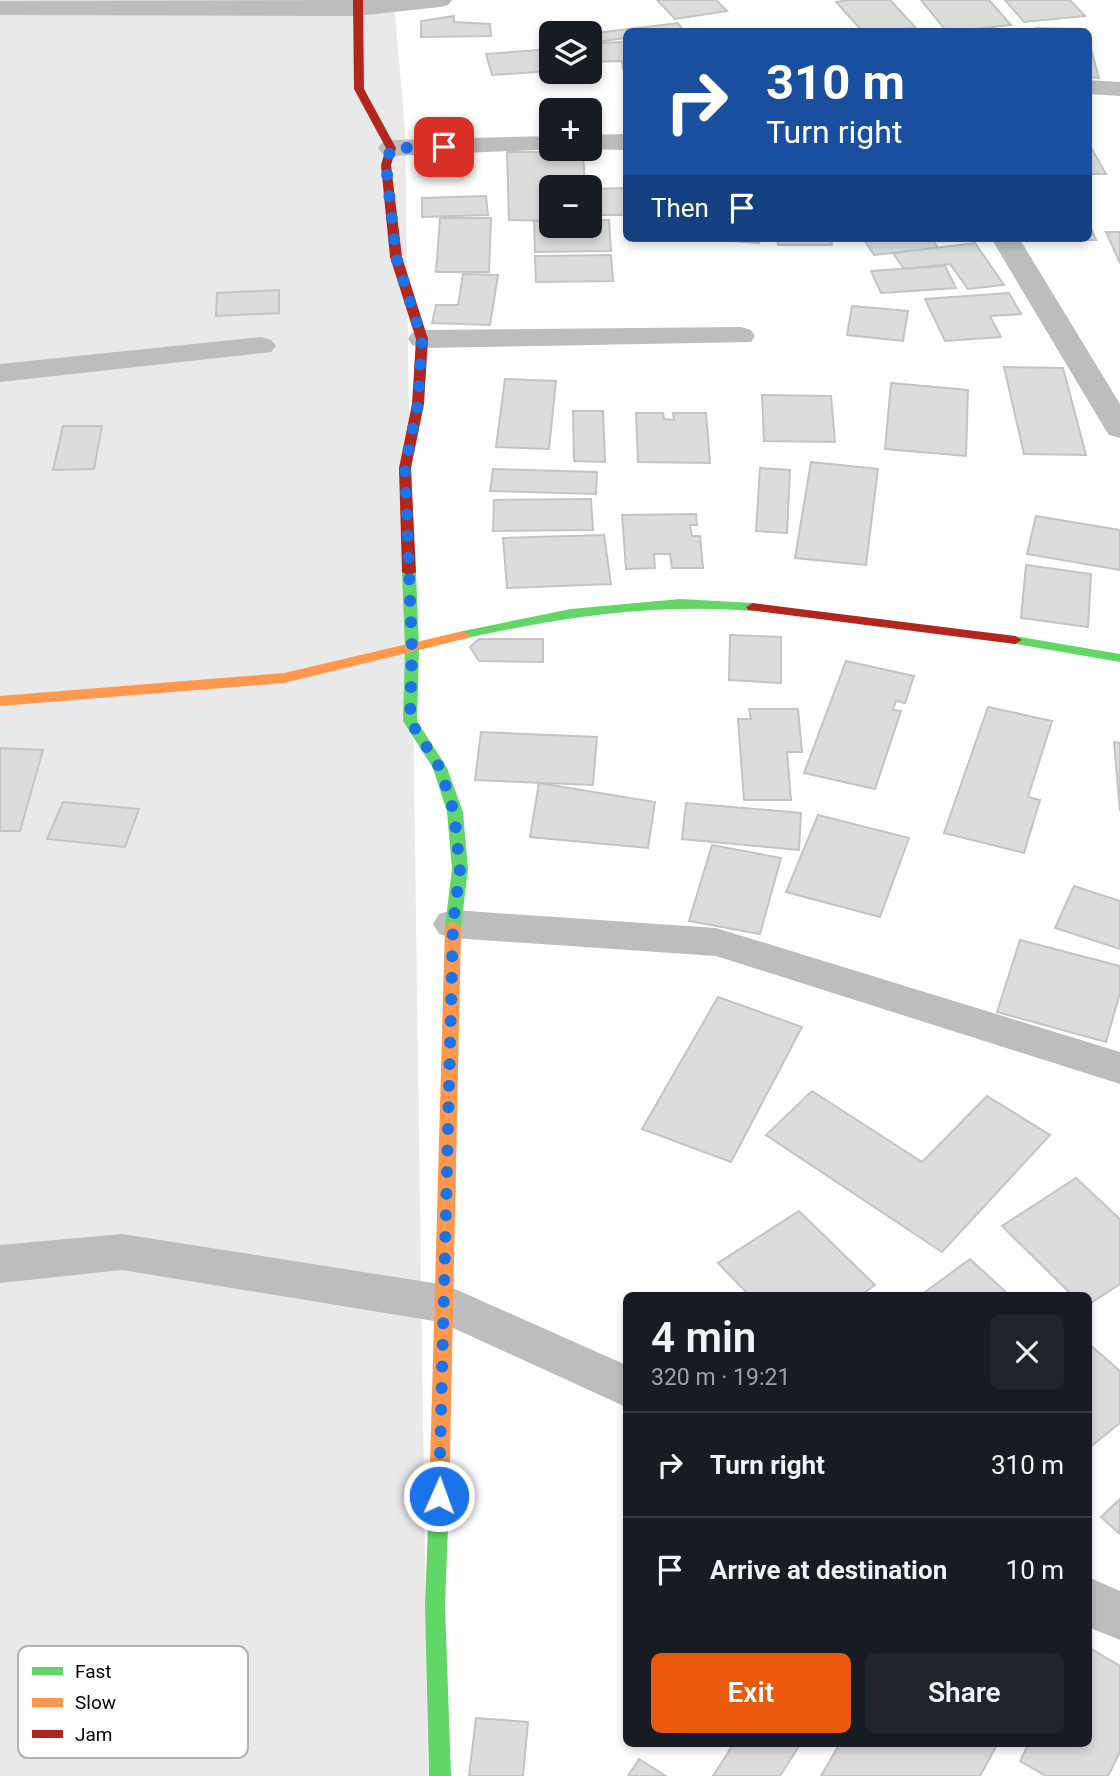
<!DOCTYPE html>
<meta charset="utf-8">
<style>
body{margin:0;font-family:Roboto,sans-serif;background:#20242c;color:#f1f3f6;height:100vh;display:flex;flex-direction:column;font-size:26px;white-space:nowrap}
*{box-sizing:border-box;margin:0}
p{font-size:23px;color:#9ea1a6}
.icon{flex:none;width:38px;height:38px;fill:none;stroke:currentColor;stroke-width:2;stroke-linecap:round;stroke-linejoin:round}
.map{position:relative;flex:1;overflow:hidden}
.panel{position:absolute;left:623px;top:1292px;width:469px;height:455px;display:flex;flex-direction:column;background:#171b24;border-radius:10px;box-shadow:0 4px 10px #0003}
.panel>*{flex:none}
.guide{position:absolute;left:623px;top:28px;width:469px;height:214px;border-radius:10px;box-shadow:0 4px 10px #0003;background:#1a4fa0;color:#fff;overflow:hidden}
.fabs{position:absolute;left:539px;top:21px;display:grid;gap:14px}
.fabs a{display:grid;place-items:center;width:63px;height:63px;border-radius:10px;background:#171b24;box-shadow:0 4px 10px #0003;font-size:35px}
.pin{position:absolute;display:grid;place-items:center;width:60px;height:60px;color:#fff;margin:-30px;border-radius:14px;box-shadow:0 4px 10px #0006}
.me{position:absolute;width:77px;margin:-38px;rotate:2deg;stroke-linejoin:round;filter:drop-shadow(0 0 5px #0008)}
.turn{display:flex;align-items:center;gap:24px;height:147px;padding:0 28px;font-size:32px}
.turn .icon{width:91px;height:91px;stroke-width:2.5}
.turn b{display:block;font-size:49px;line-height:60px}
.then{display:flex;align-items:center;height:66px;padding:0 28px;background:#0003;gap:14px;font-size:26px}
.round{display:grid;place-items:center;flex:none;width:74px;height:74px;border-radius:10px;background:#20242c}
.headline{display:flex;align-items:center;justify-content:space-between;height:119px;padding:0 28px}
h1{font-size:42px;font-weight:600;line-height:52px}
.action{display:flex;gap:14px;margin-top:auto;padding:14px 28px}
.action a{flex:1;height:80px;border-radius:10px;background:#ea580c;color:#fff;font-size:28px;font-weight:600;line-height:80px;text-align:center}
.action a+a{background:#20242c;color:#f1f3f6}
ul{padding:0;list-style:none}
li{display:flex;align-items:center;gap:21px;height:105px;padding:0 28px;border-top:2px solid #363941}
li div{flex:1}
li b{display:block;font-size:26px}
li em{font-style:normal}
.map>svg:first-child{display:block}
.green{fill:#e9e9e9}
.building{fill:#dcdcdc;stroke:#c4c4c4;stroke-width:2}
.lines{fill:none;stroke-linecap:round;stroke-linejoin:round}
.street{fill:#bdbdbd;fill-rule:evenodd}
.fast{fill:#63d668;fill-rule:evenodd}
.slow{fill:#ff974d;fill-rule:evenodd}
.jam{fill:#b3261e;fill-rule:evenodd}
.route{stroke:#1a73e8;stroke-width:12;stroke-dasharray:0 21.6}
.key{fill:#fff;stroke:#b2b2b2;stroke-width:2}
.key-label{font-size:19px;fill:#000}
</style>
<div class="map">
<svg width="1120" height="1776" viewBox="0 0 1120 1776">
<rect width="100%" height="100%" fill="#fff"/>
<path class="green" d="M0,0h394l11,130 23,1646h-428z"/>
<g class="building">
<path d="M657,0h59l11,11 -52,8z"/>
<path d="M850,0h40l26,28 -53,4 -27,-30z"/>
<path d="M921,0h68l22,25 -64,7z"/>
<path d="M1005,0h65l15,16 -61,6z"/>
<path d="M454,16v6l36,2 1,12 -70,1v-16z"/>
<path d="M678,23l6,8 -58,1v6l-24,3 -6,-8z"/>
<path d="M1036,28l50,1 1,3h-51z"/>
<path d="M1088,38l11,40 -11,-1z"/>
<path d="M626,42v27h-3l-1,-8 -32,1v-19z"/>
<path d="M551,49v22l-59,4 -6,-21z"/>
<path d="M1088,142l18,32h-18z"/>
<path d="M507,152h76l2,35h-34v34l-42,-1z"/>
<path d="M626,188v27h-31l-2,-26z"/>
<path d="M486,196l2,19 -66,2v-19z"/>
<path d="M440,218h51l-2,54h-53z"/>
<path d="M590,220h19l2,31 -76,1 -1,-31h17v5h39z"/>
<path d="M1088,221l8,19h-55l47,-2z"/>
<path d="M1106,232h14v31z"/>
<path d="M692,238h68l-1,5z"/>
<path d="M777,238h54l1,7h-54z"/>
<path d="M863,238h68l7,10 -64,7z"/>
<path d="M975,243l29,42 -36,4 -18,-25 -46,5 -11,-16z"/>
<path d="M611,255l2,26 -77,1 -1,-26z"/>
<path d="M945,266l11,22 -75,5 -10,-22z"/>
<path d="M463,274l35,1 -8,50 -58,-2 4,-18h22z"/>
<path d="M279,290v23l-63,3 1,-23z"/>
<path d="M1009,293l12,21 -31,2 11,21 -56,4 -20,-42z"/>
<path d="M852,306l56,5 -5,30 -56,-6z"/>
<path d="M1004,367l59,1 23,87 -62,-1z"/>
<path d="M505,379l51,2 -7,68 -53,-2z"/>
<path d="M891,383l77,7 -2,66 -81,-7z"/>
<path d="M762,395l69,1 4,46 -71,-1z"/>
<path d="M573,411h30l2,51 -31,-1z"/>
<path d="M636,413h27l1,6 10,1 -1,-7h33l4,50 -72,-1z"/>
<path d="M63,426h39l-8,43 -41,1z"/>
<path d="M811,462l67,7 -12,96 -71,-7z"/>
<path d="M760,468l30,2 -3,63 -31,-2z"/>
<path d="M493,469l104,3 -1,22 -106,-3z"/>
<path d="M591,499l2,31 -100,1 1,-31z"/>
<path d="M696,514l1,11h-7l2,11h8l3,32h-31l-2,-14h-16l1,14 -29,1 -4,-54z"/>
<path d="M1036,516l84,14v40l-93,-16z"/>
<path d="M604,535l7,49 -104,4 -4,-50z"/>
<path d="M1026,565l65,9 -3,53 -67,-9z"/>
<path d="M730,635l51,2v46l-52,-3z"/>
<path d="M479,639h64v23l-64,-1 -9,-14z"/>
<path d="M846,661l68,15 -9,27 -9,-2 -3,9 8,1 -26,78 -71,-16z"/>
<path d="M988,707l64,14 -24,76 12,3 -16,53 -80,-20z"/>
<path d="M749,709h49l4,43h-15l4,48h-47l-6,-81h13z"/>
<path d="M481,732l116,5 -4,48 -118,-5z"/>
<path d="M1114,742l6,1v68z"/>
<path d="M0,748l43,2 -23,81h-20z"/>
<path d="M539,783l116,19 -7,46 -118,-11z"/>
<path d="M63,802l76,7 -14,38 -78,-8z"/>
<path d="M686,803l115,10 -2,37 -117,-11z"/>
<path d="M818,815l91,23 -29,79 -94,-25z"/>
<path d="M712,845l69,13 -21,76 -71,-13z"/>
<path d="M1074,886l46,15v48l-65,-21z"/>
<path d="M1020,940l100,26v27l-14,49 -109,-30z"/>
<path d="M718,997l84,30 -71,135 -89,-33z"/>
<path d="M812,1091l110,71 65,-66 63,39 -108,117 -176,-117z"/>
<path d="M1076,1178l44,41v65l-32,21v-10h-16l-70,-69z"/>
<path d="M799,1211l76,74 -14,10h-112l-31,-32z"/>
<path d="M970,1259l39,36h-88z"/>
<path d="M1088,1343l32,28v52l-32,26z"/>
<path d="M1120,1499v35l-19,-17z"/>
<path d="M1088,1647l32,19v86l-12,24h-62l-26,-15 9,-18h59z"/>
<path d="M476,1718l52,4 -5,54h-54z"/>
<path d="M734,1743h61l4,3 -19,30h-67z"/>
<path d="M840,1743h158l-18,33h-159z"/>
<path d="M639,1759l27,17h-38z"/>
</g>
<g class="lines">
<g class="street">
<path d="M376,0h76l-4,5 -8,2 -83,9 -357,-1v-14z"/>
<path d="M1088,80l32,2v14l-32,-2z"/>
<path d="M626,134v16l-44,-1h8v-14z"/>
<path d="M551,136v13h9l-169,7 -9,-3 -4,-5 4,-5 9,-3z"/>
<path d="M991,238h28l101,166v34l-11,-3 -4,-6z"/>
<path d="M741,327l10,3 4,6 -4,6 -329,6 -10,-3 -4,-6 4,-6 10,-3z"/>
<path d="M261,337l10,3 5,6 -5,6 -271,30v-18z"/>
<path d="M453,910l263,18 404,124v32l-404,-128 -263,-18 -14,-4 -6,-10 6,-10z"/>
<path d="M122,1234l324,51 180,80v42l-186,-85 -318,-52 -122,13v-38z"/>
<path d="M1088,1577l32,14v49l-32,-13z"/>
</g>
<g class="fast">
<path d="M409,568l7,4 3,77 -2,72 30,47 16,44 5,57 -7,58 -8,6 -8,-6 7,-58 -5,-57 -14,-44 -30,-47 2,-72 -3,-77z"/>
<path d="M680,599l73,4 7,4 -7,4c-99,-8 -193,6 -290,28l-7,-4 7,-4 108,-22z"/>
<path d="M1015,636l105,18v8l-110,-19 -2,-3z"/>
<path d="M439,1492l7,3 3,6 -4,104 6,171h-22l-4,-171 4,-104 3,-6z"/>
</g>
<g class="slow">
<path d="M463,631l7,4 -2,3 -184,45 -284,23v-10l284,-23z"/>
<path d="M453,921l8,6 -12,574 -3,6 -7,3 -7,-3 -3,-6 16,-574z"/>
</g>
<g class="jam">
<path d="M353,0h10l1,89 32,59 -5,17 11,92 26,82 -4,65 -13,64 5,104 -7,4 -7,-4 -3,-104 13,-64 4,-65 -26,-82 -9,-92 5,-17 -32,-59z"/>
<path d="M753,603l262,33 7,4 -7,4 -267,-34 -2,-3z"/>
</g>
</g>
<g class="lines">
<path class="route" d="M439,1496l14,-572 7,-55 -6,-57 -14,-44 -30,-47 2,-72 -7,-181 13,-64 4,-65 -26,-82 -10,-92 5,-17 53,-1"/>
</g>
<rect x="18" y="1646" width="230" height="112" rx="10" class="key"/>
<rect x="32" y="1667" width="31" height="8" fill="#63d668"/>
<rect x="32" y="1698" width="31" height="9" fill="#ff974d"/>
<rect x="32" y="1730" width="31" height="8" fill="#b3261e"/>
<g class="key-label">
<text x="75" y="1678">Fast</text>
<text x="75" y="1709">Slow</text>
<text x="75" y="1741">Jam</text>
</g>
</svg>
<div class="fabs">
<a><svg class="icon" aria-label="layers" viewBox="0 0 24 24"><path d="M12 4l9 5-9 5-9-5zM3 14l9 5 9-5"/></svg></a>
<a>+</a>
<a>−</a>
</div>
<div class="pin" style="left:444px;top:147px;background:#d93025"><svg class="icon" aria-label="arrive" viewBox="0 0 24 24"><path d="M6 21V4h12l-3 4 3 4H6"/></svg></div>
<svg class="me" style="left:439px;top:1496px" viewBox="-20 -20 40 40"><circle r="17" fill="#1a73e8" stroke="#fff" stroke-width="3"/><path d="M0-11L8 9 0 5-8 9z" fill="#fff"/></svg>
<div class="guide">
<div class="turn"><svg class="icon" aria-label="right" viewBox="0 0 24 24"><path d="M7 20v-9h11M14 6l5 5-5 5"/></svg><div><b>310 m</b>Turn right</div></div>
<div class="then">Then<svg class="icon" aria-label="arrive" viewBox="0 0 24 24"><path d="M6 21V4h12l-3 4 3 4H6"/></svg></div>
</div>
<section class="panel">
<div class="headline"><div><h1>4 min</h1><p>320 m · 19:21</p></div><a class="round"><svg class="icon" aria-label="close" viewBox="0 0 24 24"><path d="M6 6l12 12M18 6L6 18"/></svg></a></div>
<ul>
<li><svg class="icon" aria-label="right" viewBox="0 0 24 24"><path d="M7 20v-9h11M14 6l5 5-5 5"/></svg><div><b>Turn right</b></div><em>310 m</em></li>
<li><svg class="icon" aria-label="arrive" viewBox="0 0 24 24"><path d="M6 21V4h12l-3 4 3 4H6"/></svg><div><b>Arrive at destination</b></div><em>10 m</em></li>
</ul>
<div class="action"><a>Exit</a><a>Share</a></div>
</section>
</div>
